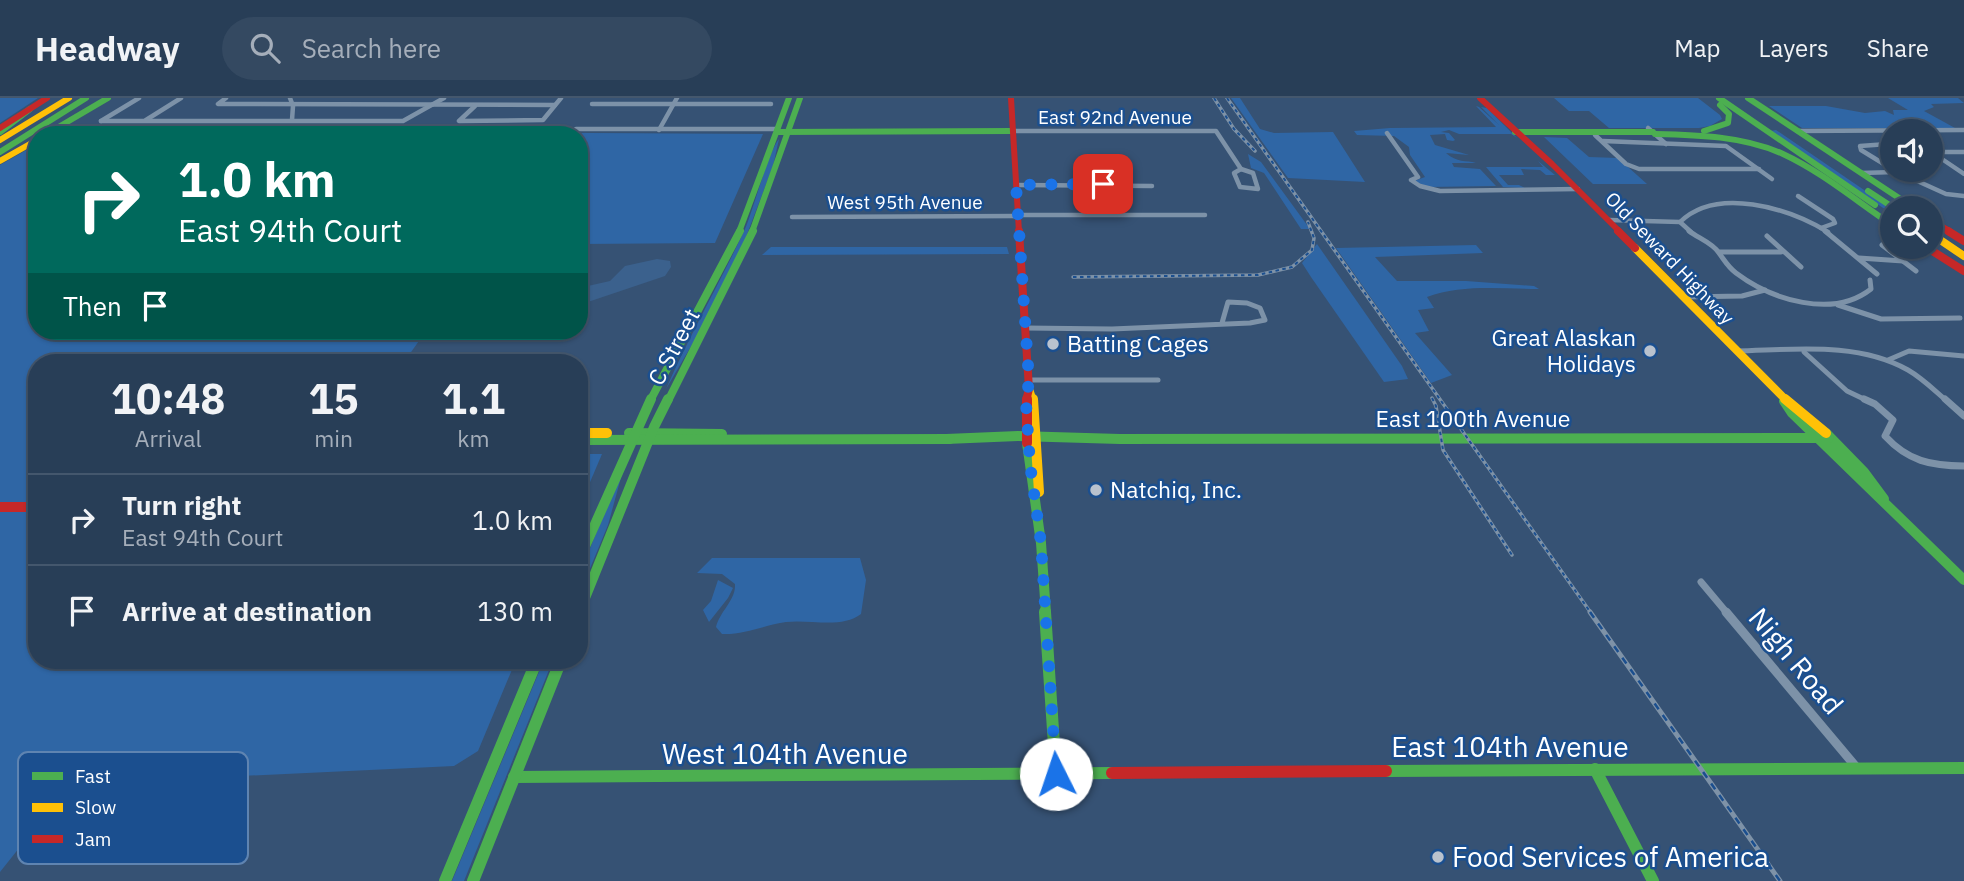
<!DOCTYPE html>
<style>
body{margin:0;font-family:"IBM Plex Sans",sans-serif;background:#344961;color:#f1f3f6;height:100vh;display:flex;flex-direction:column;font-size:26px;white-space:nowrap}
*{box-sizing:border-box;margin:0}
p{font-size:23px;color:#a5aeba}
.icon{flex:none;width:38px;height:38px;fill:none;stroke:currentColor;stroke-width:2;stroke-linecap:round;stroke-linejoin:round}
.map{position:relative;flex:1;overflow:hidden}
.panel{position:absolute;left:28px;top:256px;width:560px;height:315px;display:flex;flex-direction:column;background:#283e57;border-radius:28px;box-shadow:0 2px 5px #0004,0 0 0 2px #44576d}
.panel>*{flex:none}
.guide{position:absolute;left:28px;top:28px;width:560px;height:214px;border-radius:28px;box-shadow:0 2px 5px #0004,0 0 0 2px #44576d;background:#00695c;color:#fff;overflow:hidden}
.fabs{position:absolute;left:1880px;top:21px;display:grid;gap:14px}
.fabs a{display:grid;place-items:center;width:63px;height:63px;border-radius:50%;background:#283e57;box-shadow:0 2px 5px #0004,0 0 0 2px #44576d;font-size:35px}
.pin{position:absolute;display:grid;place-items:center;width:60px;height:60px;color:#fff;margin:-30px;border-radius:14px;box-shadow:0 4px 10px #0006}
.me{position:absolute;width:77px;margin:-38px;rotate:356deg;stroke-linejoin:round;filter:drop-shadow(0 0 5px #0008)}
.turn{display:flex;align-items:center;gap:24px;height:147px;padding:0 35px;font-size:32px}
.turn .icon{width:91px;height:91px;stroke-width:2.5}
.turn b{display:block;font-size:49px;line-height:60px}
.then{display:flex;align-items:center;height:66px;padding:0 35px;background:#0003;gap:14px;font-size:26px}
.eta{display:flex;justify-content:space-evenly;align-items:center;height:119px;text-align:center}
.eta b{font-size:42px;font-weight:700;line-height:49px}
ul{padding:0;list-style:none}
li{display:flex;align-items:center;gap:21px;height:91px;padding:0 35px;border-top:2px solid #44576d}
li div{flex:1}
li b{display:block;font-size:26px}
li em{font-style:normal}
header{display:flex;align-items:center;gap:42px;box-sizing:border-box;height:98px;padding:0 35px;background:#283e57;border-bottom:2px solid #44576d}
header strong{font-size:33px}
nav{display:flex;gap:38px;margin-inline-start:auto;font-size:24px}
.search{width:490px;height:63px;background:#344961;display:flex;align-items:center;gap:18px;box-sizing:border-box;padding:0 24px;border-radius:38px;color:#a5aeba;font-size:26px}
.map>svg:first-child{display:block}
.green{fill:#2f66a5}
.water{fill:#3b618d}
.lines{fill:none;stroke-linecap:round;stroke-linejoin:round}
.street-far3{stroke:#7d92a8;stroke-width:4.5}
.street-far2{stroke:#7d92a8;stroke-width:5}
.street-far1{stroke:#7d92a8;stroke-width:7}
.street{stroke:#7d92a8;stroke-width:9}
.fast-far3{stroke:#4caf50;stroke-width:6}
.fast-far2{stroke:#4caf50;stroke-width:8}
.fast-far1{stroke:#4caf50;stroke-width:10}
.fast{stroke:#4caf50;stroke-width:12}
.slow-far2{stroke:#ffc107;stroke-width:6}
.slow-far1{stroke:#ffc107;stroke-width:8}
.slow{stroke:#ffc107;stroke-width:10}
.jam-far3{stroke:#c62828;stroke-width:6}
.jam-far2{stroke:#c62828;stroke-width:8}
.jam-far1{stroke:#c62828;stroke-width:10}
.jam{stroke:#c62828;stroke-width:12}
.rail-far1-casing{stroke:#7e92a7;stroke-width:3.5}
.rail-casing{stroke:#7e92a7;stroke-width:5}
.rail-far1{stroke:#1b4f8f;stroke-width:2;stroke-dasharray:3.5;stroke-linecap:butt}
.rail{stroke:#1b4f8f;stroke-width:2.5;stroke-dasharray:7;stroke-linecap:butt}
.route{stroke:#1a73e8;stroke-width:12;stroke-dasharray:0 21.6}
.poi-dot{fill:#b9c2ce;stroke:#1b4f8f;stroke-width:2.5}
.labels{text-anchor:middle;stroke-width:5;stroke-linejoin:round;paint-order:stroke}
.far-street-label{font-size:19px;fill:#fff;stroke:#1b4f8f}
.poi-label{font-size:23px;fill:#fff;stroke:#1b4f8f;text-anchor:start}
.street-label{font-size:23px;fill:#fff;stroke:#1b4f8f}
.near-street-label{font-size:28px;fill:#fff;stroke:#1b4f8f}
.near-poi-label{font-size:28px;fill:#fff;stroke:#1b4f8f;text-anchor:start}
.key{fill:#1b4f8f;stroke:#5f84b1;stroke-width:2}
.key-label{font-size:19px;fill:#fff}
</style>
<header>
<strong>Headway</strong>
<div class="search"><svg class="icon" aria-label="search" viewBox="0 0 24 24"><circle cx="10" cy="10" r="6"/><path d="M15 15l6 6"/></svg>Search here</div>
<nav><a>Map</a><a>Layers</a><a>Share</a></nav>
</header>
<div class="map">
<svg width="1964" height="783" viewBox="0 0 1964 783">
<rect width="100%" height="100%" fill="#365274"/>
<g class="green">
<path d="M0,0h38l-38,25z"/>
<path d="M1231,0h9l20,31 14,4 59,-1 32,50 -77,-4z"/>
<path d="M1554,0h144l22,17 2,4 -12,7 -11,2h-90l-20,-17h-20z"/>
<path d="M1888,0h70l6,5 -33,1 3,3 -10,4 31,17h-153l-33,-22h57l39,7 20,-2 9,4 -1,-5h15z"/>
<path d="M1476,8l3,1 20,18 -18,-18 6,1 30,30 -6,-4h-52l-10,-4 -8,2 8,1 6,7 -2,1 -6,-1 -2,-6 -15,1 5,10 34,10 -23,-2c11,10 20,7 30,10h-24l2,4 26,2 16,17 -69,1 -13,-6 11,-4 -15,-22 -1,-8 -15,-11 -37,-1 -3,-4 36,-3 106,-1z"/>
<path d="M60,32l703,4 -48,109 -136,1v-109h-528z"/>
<path d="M1776,32l116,79v5l-122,-83z"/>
<path d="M1544,39l23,1 22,19 29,1 29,26h-54z"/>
<path d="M779,41l-6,27 -32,84 -44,86 -31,53c24,-55 54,-106 79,-160 9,-21 23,-77 34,-90z"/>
<path d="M37,46v187h389l-22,31h-367v298h479l-38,91 -24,15 -384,18 -70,88v-707z"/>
<path d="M1248,56l13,8 49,67h-9l-37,-56 -13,-5z"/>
<path d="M1538,63l17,14h-9l-6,-5 -19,-1 3,6h-25l9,10h11l6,3 -22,-1 -17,-20h57z"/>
<path d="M1317,146l85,122 6,13 -24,3 -73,-105 -9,-14z"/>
<path d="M1476,147l7,8 -108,4 22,24h69l68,5 5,3c-37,0 -78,-5 -112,8l7,11 -16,2 11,21 -14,2 37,42 -21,8 -95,-135z"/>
<path d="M771,149h236l2,7 -247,1z"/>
<path d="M579,356h23l-23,54z"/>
<path d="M625,365l-17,62 -29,70v-20z"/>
<path d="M712,460h148l6,22 -5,34c-19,15 -51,5 -75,8 -21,3 -42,13 -64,12l-6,-7c4,-16 20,-27 19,-43l-13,-10 -25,-1z"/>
<path d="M718,482l15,8 -5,10 -19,24 -6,-12 8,-9z"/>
<path d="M544,562h9l-89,221h-12z"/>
</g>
<path class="water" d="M657,161l13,2 1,6 -6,9 -86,29v-17l31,-7 15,-15z"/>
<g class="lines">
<g class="street-far3">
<path d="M226,0l-8,6 337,1"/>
<path d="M290,0l3,8 -1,14"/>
<path d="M592,6h179"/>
<path d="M475,8l-16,15 84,-1 18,-22"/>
<path d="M146,22l35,-22"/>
<path d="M101,23h302l41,-23"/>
<path d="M101,23l38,-23"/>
<path d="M1648,30l18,16"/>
<path d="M576,31h202"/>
<path d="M659,32l18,-32"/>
<path d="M1013,33h203l25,38"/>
<path d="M1797,33l167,-1"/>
<path d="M1387,35l31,44 -7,3 9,6 20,5 138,-2"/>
<path d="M1595,37l31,29 13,5h120"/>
<path d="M1603,43l123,5 46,33"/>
<path d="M1888,46l-28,2 1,4 31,19"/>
<path d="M1964,54h-27l-1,3 28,19"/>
<path d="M1241,71l12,4 5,16 -18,-2 -6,-14z"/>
<path d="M1893,72l53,24 18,2"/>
<path d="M1861,75l34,-1"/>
<path d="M1016,87l136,1"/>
<path d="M1798,98l35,23 2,4 -14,5"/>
<path d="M1019,117h186"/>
<path d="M792,119l227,-1"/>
<path d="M1609,122l71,2"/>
<path d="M1691,134l-11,-10c37,-36 108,-14 148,10"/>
</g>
<g class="street-far2">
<path d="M1689,133c9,7 24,12 30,22 6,8 9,14 17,20 36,27 97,46 135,16l-1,-9"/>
<path d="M1825,133l52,43"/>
<path d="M1767,138l34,31"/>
<path d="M1882,147l34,26"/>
<path d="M1719,154h62"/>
<path d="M1859,160l44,3"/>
<path d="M1684,199l58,-1 23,-6"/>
<path d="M1838,207l43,14 79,-1"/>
<path d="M1026,230l86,1 138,-6 15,-3 -5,-12 -13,-5 -19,-1 -6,21"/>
<path d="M1736,253c56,-1 121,-10 172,19 14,8 26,20 39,31"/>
<path d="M1804,254l43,39 21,10"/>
<path d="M1888,262l21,-9 55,5"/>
<path d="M1029,282h129"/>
</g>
<g class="street-far1">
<path d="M1864,301l11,5 18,16 -8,16c23,25 46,30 79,30"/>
<path d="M1945,301l19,17"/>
<path d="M1701,484l26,31"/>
</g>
<path class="street" d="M1726,514l131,156"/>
<g class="fast-far3">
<path d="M1719,0l156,107"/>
<path d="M1748,0l166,110"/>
<path d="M1704,33l24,-8 1,-9 -9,-9"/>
<path d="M0,34l30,-23"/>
<path d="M777,34l236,-1"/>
<path d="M1515,34h138"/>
<path d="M1655,36c43,1 88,2 128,20 39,18 73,47 109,71"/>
<path d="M45,37l63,-37"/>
<path d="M0,54l86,-54"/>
<path d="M1868,93l26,17"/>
<path d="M739,134l50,-134"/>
<path d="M752,134l48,-134"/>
</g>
<g class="fast-far2">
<path d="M650,303l90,-170"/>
<path d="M668,303l85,-170"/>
</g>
<g class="fast-far1">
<path d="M1784,303l8,12 172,167"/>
<path d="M629,335l93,1"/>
<path d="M1826,335l38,39 20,27"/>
<path d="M946,341l72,-3 102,3 709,-1"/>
<path d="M579,342l371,-1"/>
<path d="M1027,345l14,100 5,70"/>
<path d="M579,462l72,-161"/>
<path d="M579,515l75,-186 14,-28"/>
</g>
<g class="fast">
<path d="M1045,514l11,162"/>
<path d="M1595,671l58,112"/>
<path d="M1386,673l578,-3"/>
<path d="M514,679l598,-4"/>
<path d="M445,783l92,-221"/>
<path d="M473,783l88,-221"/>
</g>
<g class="slow-far2">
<path d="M0,42l69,-42"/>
<path d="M0,63l37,-21"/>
</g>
<g class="slow-far1">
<path d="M1930,135l34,23"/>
<path d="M1635,150l152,153"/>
<path d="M1029,291l4,12"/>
</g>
<g class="slow">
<path d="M1033,301l6,93"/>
<path d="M1785,301l41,34"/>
<path d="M579,335h28"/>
</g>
<g class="jam-far3">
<path d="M1011,0l8,134"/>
<path d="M1480,0l72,66 68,68"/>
<path d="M0,30l47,-30"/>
<path d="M1930,121l21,13"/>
</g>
<g class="jam-far2">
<path d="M1019,133l10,158 -3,12"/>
<path d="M1618,133l17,17"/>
<path d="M1948,133l16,10"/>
<path d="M1926,149l38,24"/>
</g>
<g class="jam-far1">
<path d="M1027,301v44"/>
<path d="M0,409h37"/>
</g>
<path class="jam" d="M1112,675l274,-2"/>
<defs>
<g id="rail-far1">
<path d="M1214,0l20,31 21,22"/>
<path d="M1227,0l364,515"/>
<path d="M1073,179l185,-2 34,-8 20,-17 2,-12 -6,-16"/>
<path d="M1432,300l4,8 7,44 69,105"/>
</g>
<path id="rail" d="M1590,514l190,269"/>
</defs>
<use href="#rail-far1" class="rail-far1-casing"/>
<use href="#rail" class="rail-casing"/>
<use href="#rail-far1" class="rail-far1"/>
<use href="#rail" class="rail"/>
</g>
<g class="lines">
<path class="route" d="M1056,676l-15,-231 -11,-79 -4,-61 3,-23 -13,-195 87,-1"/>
</g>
<g class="poi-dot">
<circle cx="1053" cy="246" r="7"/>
<circle cx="1650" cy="253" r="7"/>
<circle cx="1096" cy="392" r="7"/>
<circle cx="1438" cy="759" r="7"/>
</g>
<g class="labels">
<g class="far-street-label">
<text x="1115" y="26">East 92nd Avenue</text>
<text x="905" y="111">West 95th Avenue</text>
<text transform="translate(1670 160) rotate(46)" y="7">Old Seward Highway</text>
</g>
<g class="poi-label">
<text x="1636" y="248" text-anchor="end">Great Alaskan<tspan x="1636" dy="26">Holidays</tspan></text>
<text x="1067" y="254">Batting Cages</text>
<text x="1110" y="400">Natchiq, Inc.</text>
</g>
<g class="street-label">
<text transform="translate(674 249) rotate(-62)" y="8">C Street</text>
<text x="1473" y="329">East 100th Avenue</text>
</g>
<g class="near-street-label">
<text transform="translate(1796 563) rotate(50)" y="10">Nigh Road</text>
<text x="1510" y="659">East 104th Avenue</text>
<text x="785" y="666">West 104th Avenue</text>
</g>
<g class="near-poi-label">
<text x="1452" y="769">Food Services of America</text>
</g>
</g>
<rect x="18" y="654" width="230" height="112" rx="10" class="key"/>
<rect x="32" y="674" width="31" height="8" fill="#4caf50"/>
<rect x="32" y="705" width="31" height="9" fill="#ffc107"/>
<rect x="32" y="737" width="31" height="8" fill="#c62828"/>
<g class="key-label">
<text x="75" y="685">Fast</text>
<text x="75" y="716">Slow</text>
<text x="75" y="748">Jam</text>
</g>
</svg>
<div class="fabs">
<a><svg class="icon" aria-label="sound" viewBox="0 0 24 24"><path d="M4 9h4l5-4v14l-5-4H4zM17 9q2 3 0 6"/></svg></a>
<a><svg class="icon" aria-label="search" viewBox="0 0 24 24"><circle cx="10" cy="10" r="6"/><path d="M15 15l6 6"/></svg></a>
</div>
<div class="pin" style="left:1103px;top:86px;background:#d93025"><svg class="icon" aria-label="arrive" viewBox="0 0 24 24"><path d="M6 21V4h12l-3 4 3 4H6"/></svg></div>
<svg class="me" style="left:1056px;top:676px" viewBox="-20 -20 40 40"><circle r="19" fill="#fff"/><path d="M0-13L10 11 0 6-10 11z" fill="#1a73e8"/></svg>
<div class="guide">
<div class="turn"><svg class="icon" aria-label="right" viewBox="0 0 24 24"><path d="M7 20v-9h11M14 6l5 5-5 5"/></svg><div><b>1.0 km</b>East 94th Court</div></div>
<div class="then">Then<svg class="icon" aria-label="arrive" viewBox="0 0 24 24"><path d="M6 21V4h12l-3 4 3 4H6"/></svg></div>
</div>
<section class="panel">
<div class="eta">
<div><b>10:48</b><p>Arrival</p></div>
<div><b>15</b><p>min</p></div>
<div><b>1.1</b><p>km</p></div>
</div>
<ul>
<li><svg class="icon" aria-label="right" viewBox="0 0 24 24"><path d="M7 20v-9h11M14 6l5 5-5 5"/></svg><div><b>Turn right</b><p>East 94th Court</p></div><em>1.0 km</em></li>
<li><svg class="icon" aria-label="arrive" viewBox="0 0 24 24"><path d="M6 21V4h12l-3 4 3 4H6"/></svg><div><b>Arrive at destination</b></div><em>130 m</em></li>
</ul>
</section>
</div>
